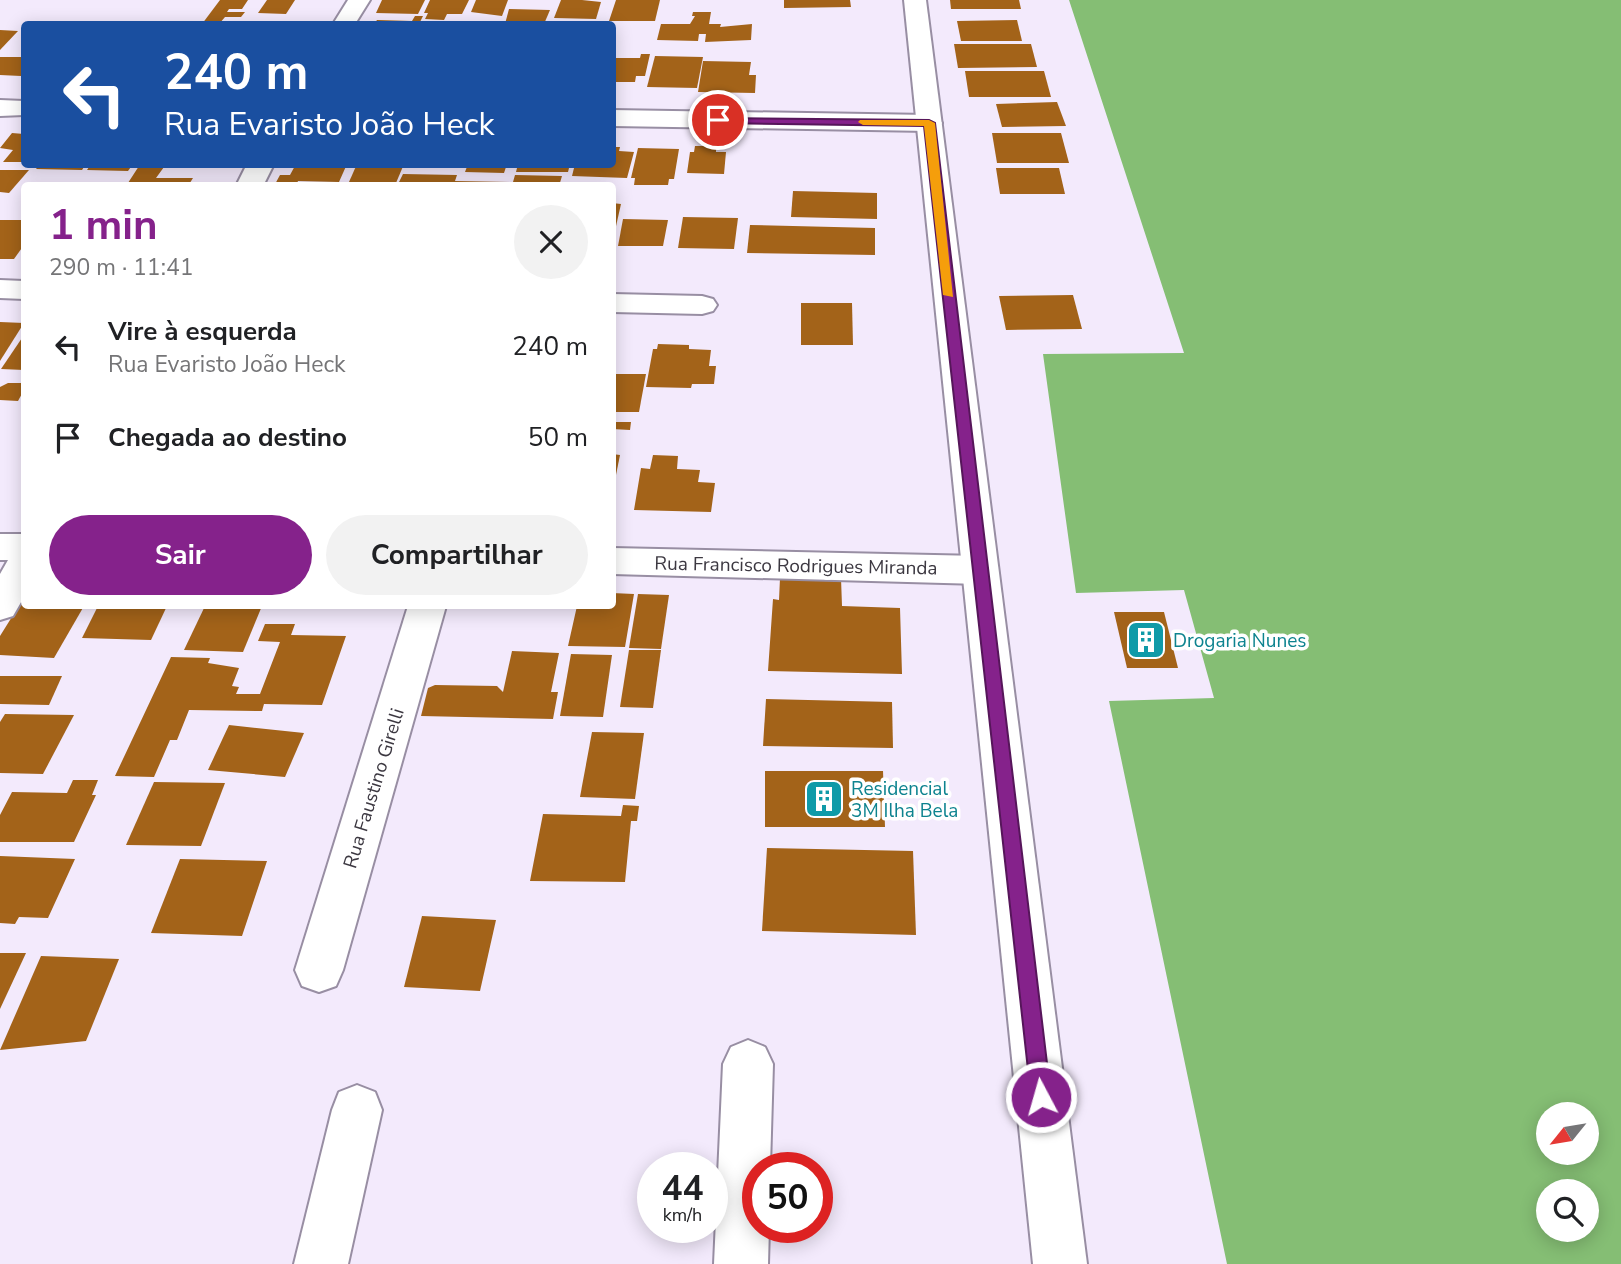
<!DOCTYPE html>
<html lang="pt">
<meta charset="utf-8">
<style>
body{margin:0;font-family:"Nunito Sans",sans-serif;background:#f2f2f2;color:#202124;height:100vh;display:flex;flex-direction:column;font-size:26px;white-space:nowrap}
*{box-sizing:border-box;margin:0}
p{font-size:23px;color:#757577}
.icon{flex:none;width:38px;height:38px;fill:none;stroke:currentColor;stroke-width:2;stroke-linecap:round;stroke-linejoin:round}
.map{position:relative;flex:1;overflow:hidden}
.panel{position:absolute;left:21px;top:182px;width:595px;height:427px;display:flex;flex-direction:column;background:#fff;border-radius:7px;box-shadow:0 4px 18px #0003}
.panel>*{flex:none}
.hud{position:absolute;left:21px;top:21px;width:595px;height:147px;border-radius:7px;box-shadow:0 4px 18px #0003;background:#1a4fa0;color:#fff;overflow:hidden}
.needle{width:46px;rotate:240deg}
.controls{position:absolute;left:1536px;top:1102px;display:grid;gap:14px}
.controls a{display:grid;place-items:center;width:63px;height:63px;border-radius:50%;background:#fff;box-shadow:0 4px 18px #0003;font-size:35px}
.speed{position:absolute;left:637px;top:1152px;display:flex;gap:14px;font-size:35px;font-weight:700;text-align:center}
.speed>*{display:grid;place-content:center;width:91px;height:91px;border-radius:50%;background:#fff;box-shadow:0 4px 18px #0003;line-height:1}
.speed small{font-size:18px;font-weight:400}
.speed .limit{border:10px solid #d22;background:#fff;color:#111}
.pin{position:absolute;display:grid;place-items:center;width:60px;height:60px;color:#fff;margin:-30px;border:4px solid #fff;border-radius:50%;box-shadow:0 2px 7px #0007}
.me{position:absolute;width:77px;margin:-38px;rotate:354deg;stroke-linejoin:round;filter:drop-shadow(0 0 5px #0008)}
.turn{display:flex;align-items:center;gap:24px;height:147px;padding:0 28px;font-size:32px}
.turn .icon{width:91px;height:91px;stroke-width:2.5}
.turn b{display:block;font-size:49px;line-height:60px}
.round{display:grid;place-items:center;flex:none;width:74px;height:74px;border-radius:37px;background:#f2f2f2}
.summary{display:flex;align-items:center;justify-content:space-between;height:119px;padding:0 28px}
h1{font-size:42px;font-weight:700;line-height:52px;color:#85228b}
.button{display:flex;gap:14px;margin-top:auto;padding:14px 28px}
.button a{flex:1;height:80px;border-radius:42px;background:#85228b;color:#fff;font-size:28px;font-weight:700;line-height:80px;text-align:center}
.button a+a{background:#f2f2f2;color:#202124}
ul{padding:0;list-style:none}
li{display:flex;align-items:center;gap:21px;height:91px;padding:0 28px}
li div{flex:1}
li b{display:block;font-size:26px}
li em{font-style:normal}
.map>svg:first-child{display:block}
.forest{fill:#85be74;fill-rule:evenodd}
.building{fill:#a36319}
.lines{fill:none;stroke-linecap:round;stroke-linejoin:round}
.minor-casing{stroke:#988ea3;stroke-width:4}
.major-casing{stroke:#988ea3;stroke-width:4}
.minor{fill:#fff;fill-rule:evenodd}
.major{fill:#fff;fill-rule:evenodd}
.route{fill:#85228b;stroke:#56165a;stroke-width:2}
.slow{fill:#f59e0b}
.labels{text-anchor:middle;stroke-width:7;stroke-linejoin:round;paint-order:stroke}
.street-label{font-size:19px;fill:#3c3841;stroke:#fff}
.culture-label{font-size:19px;fill:#0d838f;stroke:#fff;text-anchor:start}
</style>
<div class="map">
<svg width="1621" height="1264" viewBox="0 0 1621 1264">
<rect width="100%" height="100%" fill="#f3eafc"/>
<path class="forest" d="M1069,0h552v1264h-394l-118,-563 105,-3 -30,-108 -108,3 -33,-239 141,-1zM1549,1115h38v38h-38zM1549,1192h38v38h-38z"/>
<g class="building">
<path d="M220,0h28l-6,9h-13l-2,3h18l-4,5h-16l-6,7h-17z"/>
<path d="M267,0h28l-9,14 -28,-1z"/>
<path d="M382,0h43l-7,14 -42,-1z"/>
<path d="M430,0h39l-7,14h-15l-3,6 -19,-1 3,-6h-4z"/>
<path d="M476,0h32l-6,16 -31,-4z"/>
<path d="M561,0h21l19,2 -5,17 -42,-1z"/>
<path d="M616,0h44l-5,21h-46z"/>
<path d="M784,0h66l1,7 -67,1z"/>
<path d="M950,0h69l2,9h-70z"/>
<path d="M509,9l41,1 -6,14h-39z"/>
<path d="M693,12h18l-2,12h12l-1,3 32,-3 -1,16 -46,2 1,-8h-7l-1,7 -41,-1 4,-16h29l5,-8h-3z"/>
<path d="M415,16h8l-4,8h-45l3,-4 35,1z"/>
<path d="M1017,20l5,21h-61l-4,-20z"/>
<path d="M0,30l18,1 -18,19z"/>
<path d="M954,44h77l6,23 -79,1z"/>
<path d="M641,54h9l-5,22h-9l-1,6h-23v-24h28z"/>
<path d="M655,56l48,1 -6,31 -50,-1z"/>
<path d="M0,57h24v15l-3,4 -21,-1z"/>
<path d="M703,61l48,1 -2,13h7l-1,18 -57,-1z"/>
<path d="M965,71h79l7,26h-82z"/>
<path d="M1057,102l9,24 -64,1 -6,-23z"/>
<path d="M12,133l12,1v28h-21l10,-12 -13,-2z"/>
<path d="M992,133h69l8,30h-72z"/>
<path d="M695,146h21v6h10l-2,22 -37,-1 3,-21h4z"/>
<path d="M612,147h8l-1,4 15,1 -7,26 -55,-2 3,-12h37z"/>
<path d="M638,148l41,1 -5,30h-5l-1,6h-34l1,-7h-4z"/>
<path d="M40,164h46l-4,6 -46,-1z"/>
<path d="M91,164h42l-5,7 -41,-1z"/>
<path d="M296,164h51l-8,18 -41,-1 -2,5h-22l6,-11h10z"/>
<path d="M357,164h47l-8,19 -47,-1z"/>
<path d="M468,164h39l-3,9 -39,-1z"/>
<path d="M518,164h52l-2,8h-52z"/>
<path d="M139,166l25,1 -8,11h37l-5,8h-62z"/>
<path d="M996,168h63l6,26h-65z"/>
<path d="M0,170h29l-20,23 -9,-1z"/>
<path d="M403,174l54,1 -2,6 58,1 2,-7 47,1 -3,10h-162z"/>
<path d="M793,191l84,2v26l-86,-2z"/>
<path d="M612,203l9,1 -7,31h-2z"/>
<path d="M683,217l55,1 -4,31 -56,-1z"/>
<path d="M623,219l45,1 -5,26h-45z"/>
<path d="M0,220h24v25l-10,14h-14z"/>
<path d="M750,225l125,3v27l-128,-2z"/>
<path d="M1073,295l9,34 -76,1 -7,-34z"/>
<path d="M801,303h51l1,42h-52z"/>
<path d="M0,322l24,1 -24,38z"/>
<path d="M24,335v35l-23,-1z"/>
<path d="M658,344l31,1v4l22,1 -2,16h7l-2,18h-22l-1,4 -45,-1 7,-38h4z"/>
<path d="M612,374h34l-7,38h-27z"/>
<path d="M8,383h16v7l-6,11 -18,-1v-13z"/>
<path d="M612,414h4l-2,8h17l-1,8 -18,-1z"/>
<path d="M612,454l8,1 -6,30h-2z"/>
<path d="M653,455l25,1 -1,13 23,1 -2,12 17,1 -4,29 -77,-2 7,-42 9,1z"/>
<path d="M780,578h61l1,28 58,2 2,66 -134,-3 5,-72 6,1z"/>
<path d="M612,593l22,1 -9,53 -57,-1 9,-40h35z"/>
<path d="M638,594l31,1 -8,54 -32,-1z"/>
<path d="M20,604l64,2 -30,52 -54,-3v-19z"/>
<path d="M98,606h69l-16,34 -69,-2z"/>
<path d="M205,606h57l-19,46 -59,-2z"/>
<path d="M1114,612h50l14,56h-51z"/>
<path d="M265,624h30l-4,11 55,1 -24,69 -58,-1 -2,7 -73,-1 -12,30h-7l-16,37 -39,-1 56,-119 39,1 -2,5 31,5 -7,18 7,1 -3,7h24l20,-52 -22,-1z"/>
<path d="M629,650h32l-8,58 -33,-1z"/>
<path d="M512,651l47,2 -8,39h7l-5,27 -132,-3 7,-28 7,-3 62,1 6,6z"/>
<path d="M571,654l41,1 -9,62 -43,-1z"/>
<path d="M0,676h62l-13,29 -49,-1z"/>
<path d="M766,699l126,3 1,46 -130,-2z"/>
<path d="M5,714l69,1 -31,59 -43,-1v-51z"/>
<path d="M229,725l75,8 -19,44 -77,-7z"/>
<path d="M592,732l52,1 -9,66 -55,-2z"/>
<path d="M765,771h118l2,56h-120z"/>
<path d="M73,780h25l-6,15h4l-22,47h-74v-27l12,-23 55,1z"/>
<path d="M154,782l71,1 -24,63 -75,-1z"/>
<path d="M623,805l16,1 -2,15h-6l-6,61 -95,-1 13,-67 78,2z"/>
<path d="M767,848l146,3 3,84 -154,-4z"/>
<path d="M0,856l75,3 -27,59 -29,-1 -4,7 -15,-1z"/>
<path d="M180,859l87,2 -25,75 -91,-3z"/>
<path d="M422,916l74,4 -16,71 -76,-4z"/>
<path d="M0,953h26l-26,56z"/>
<path d="M41,956l78,3 -33,82 -86,9z"/>
</g>
<g class="lines">
<defs>
<g id="minor">
<path d="M348,0h22l-15,24h-22z"/>
<path d="M0,100l24,1v14l-24,1z"/>
<path d="M612,110l317,5 9,3 4,5 -4,5 -9,3 -317,-5z"/>
<path d="M247,164h27l-11,22h-27z"/>
<path d="M0,280l24,1v18l-24,-1z"/>
<path d="M612,294l90,2 11,3 4,6 -4,6 -11,3 -90,-2z"/>
<path d="M0,534h24v63l-11,19 -13,4v-46l8,-14h-8z"/>
<path d="M612,548l368,8 13,4 5,10 -5,10 -13,4 -368,-10z"/>
<path d="M408,606h38l-103,364 -7,16 -17,6 -17,-6 -7,-16z"/>
<path d="M748,1040l17,7 8,17 -3,103h-12v60h11l-1,37h-54l9,-200 8,-17z"/>
<path d="M357,1085l18,7 7,18 -34,154h-54l38,-154 7,-18z"/>
</g>
<path id="major" d="M904,0h22l161,1264h-54z"/>
</defs>
<use href="#minor" class="minor-casing"/>
<use href="#major" class="major-casing"/>
<use href="#minor" class="minor"/>
<use href="#major" class="major"/>
</g>
<path class="route" d="M714,118l215,2 6,3 116,974 -3,8 -7,3 -7,-3 -3,-8 -107,-971 -206,-3 -5,-3z"/>
<path class="slow" d="M860,120h69l6,3 18,174 -10,-2 -19,-169 -61,-1 -5,-3z"/>
<defs>
<symbol id="building-square" viewBox="-11 -11 22 22"><rect x="-9" y="-9" width="18" height="18" rx="4" fill="#0f9aa8" stroke="#fff"/><path d="M-4-6H4V6H1V3H-1V6H-4ZM-2.5-4.3h1.7v1.8h-1.7ZM.8-4.3h1.7v1.8H.8ZM-2.5-1h1.7V.8h-1.7ZM.8-1h1.7V.8H.8Z" fill="#fff"/></symbol>
</defs>
<g fill-rule="evenodd">
<use href="#building-square" x="1124" y="618" width="44" height="44"/>
<use href="#building-square" x="802" y="777" width="44" height="44"/>
</g>
<g class="labels">
<g class="street-label">
<text transform="translate(796 565) rotate(1)" y="7">Rua Francisco Rodrigues Miranda</text>
<text transform="translate(373 788) rotate(-73)" y="7">Rua Faustino Girelli</text>
</g>
<g class="culture-label">
<text x="1173" y="647">Drogaria Nunes</text>
<text x="851" y="795">Residencial<tspan x="851" dy="22">3M Ilha Bela</tspan></text>
</g>
</g>
</svg>
<div class="controls">
<a><svg class="needle" viewBox="-14 -14 28 28"><path d="M0-13l5 13h-10z" fill="#e53935"/><path d="M0 13l5-13h-10z" fill="#757577"/></svg></a>
<a><svg class="icon" aria-label="search" viewBox="0 0 24 24"><circle cx="10" cy="10" r="6"/><path d="M15 15l6 6"/></svg></a>
</div>
<div class="speed"><div>44<small>km/h</small></div><div class="limit">50</div></div>
<div class="pin" style="left:718px;top:120px;background:#d93025"><svg class="icon" aria-label="arrive" viewBox="0 0 24 24"><path d="M6 21V4h12l-3 4 3 4H6"/></svg></div>
<svg class="me" style="left:1041px;top:1097px" viewBox="-20 -20 40 40"><circle r="17" fill="#85228b" stroke="#fff" stroke-width="3"/><path d="M0-11L8 9 0 5-8 9z" fill="#fff"/></svg>
<div class="hud">
<div class="turn"><svg class="icon" aria-label="left" viewBox="0 0 24 24"><path d="M17 20v-9H6M10 6l-5 5 5 5"/></svg><div><b>240 m</b>Rua Evaristo João Heck</div></div>
</div>
<section class="panel">
<div class="summary"><div><h1>1 min</h1><p>290 m · 11:41</p></div><a class="round"><svg class="icon" aria-label="close" viewBox="0 0 24 24"><path d="M6 6l12 12M18 6L6 18"/></svg></a></div>
<ul>
<li><svg class="icon" aria-label="left" viewBox="0 0 24 24"><path d="M17 20v-9H6M10 6l-5 5 5 5"/></svg><div><b>Vire à esquerda</b><p>Rua Evaristo João Heck</p></div><em>240 m</em></li>
<li><svg class="icon" aria-label="arrive" viewBox="0 0 24 24"><path d="M6 21V4h12l-3 4 3 4H6"/></svg><div><b>Chegada ao destino</b></div><em>50 m</em></li>
</ul>
<div class="button"><a>Sair</a><a>Compartilhar</a></div>
</section>
</div>
